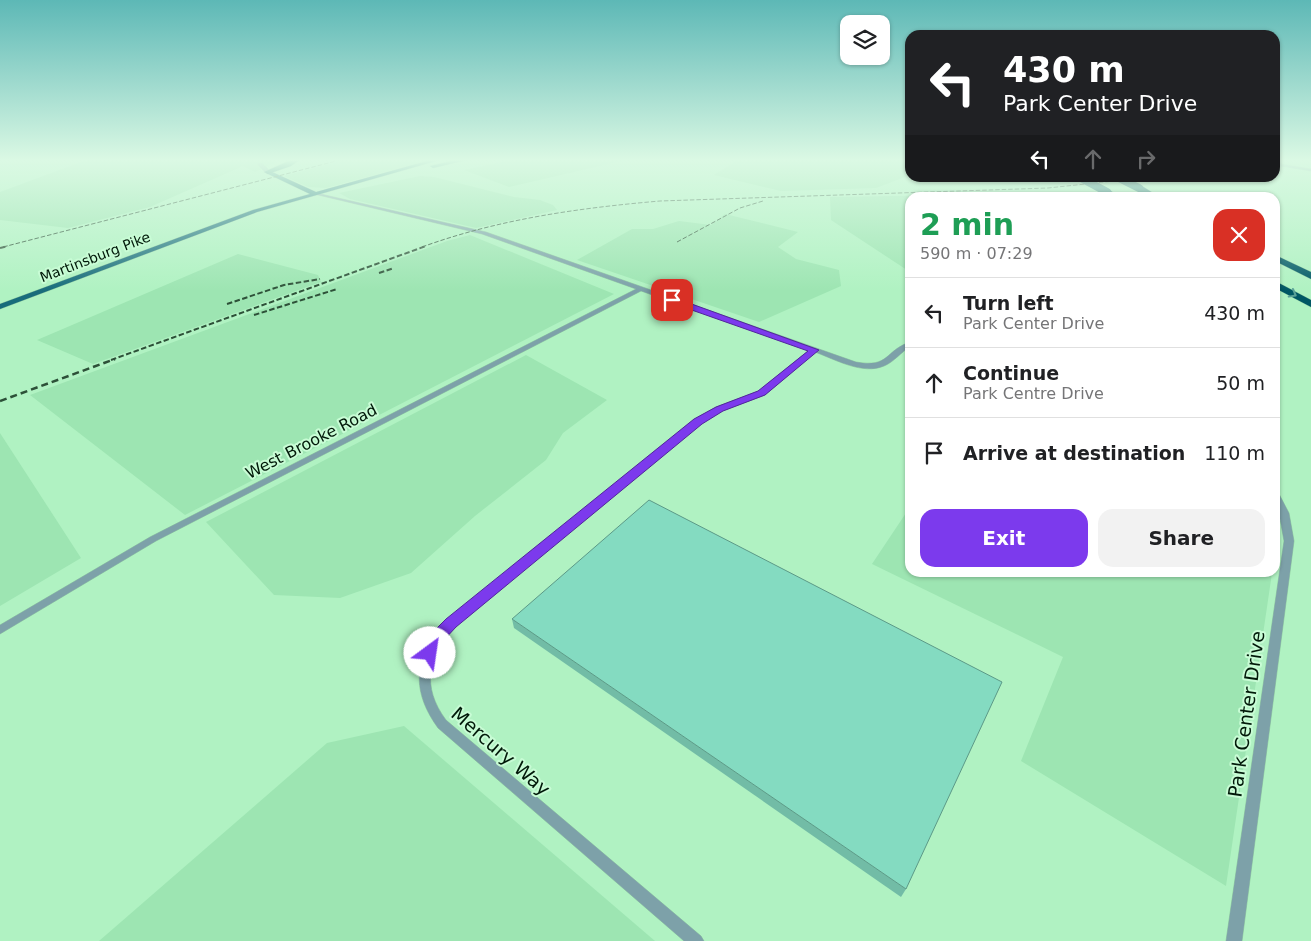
<!DOCTYPE html>
<meta charset="utf-8">
<style>
body{margin:0;font-family:"DejaVu Sans",sans-serif;background:#f2f2f2;color:#202124;height:100vh;display:flex;flex-direction:column;font-size:19px;white-space:nowrap}
*{box-sizing:border-box;margin:0}
p{font-size:16px;color:#757577}
.icon{flex:none;width:28px;height:28px;fill:none;stroke:currentColor;stroke-width:2;stroke-linecap:round;stroke-linejoin:round}
.map{position:relative;flex:1;overflow:hidden}
.sheet{position:absolute;left:905px;top:192px;width:375px;height:385px;display:flex;flex-direction:column;background:#fff;border-radius:15px;box-shadow:0 1px 4px #0004}
.sheet>*{flex:none}
.top-card{position:absolute;left:905px;top:30px;width:375px;height:152px;border-radius:15px;box-shadow:0 1px 4px #0004;background:#202124;color:#fff;overflow:hidden}
.fabs{position:absolute;left:840px;top:15px;display:grid;gap:10px}
.fabs a{display:grid;place-items:center;width:50px;height:50px;border-radius:10px;background:#fff;box-shadow:0 1px 4px #0004;font-size:25px}
.pin{position:absolute;display:grid;place-items:center;width:42px;height:42px;color:#fff;margin:-21px;border-radius:10px;box-shadow:0 2px 8px #0006}
.me{position:absolute;width:55px;margin:-28px;rotate:31deg;stroke-linejoin:round;filter:drop-shadow(0 0 4px #0008)}
.turn{display:flex;align-items:center;gap:18px;height:105px;padding:0 15px;font-size:22px}
.turn .icon{width:65px;height:65px;stroke-width:2.5}
.turn b{display:block;font-size:35px;line-height:42px}
.lanes{display:flex;align-items:center;height:48px;padding:0 15px;background:#0003;justify-content:center;gap:25px;direction:ltr}
.lanes .off{opacity:.35}
.round{display:grid;place-items:center;flex:none;width:52px;height:52px;border-radius:15px;background:#f2f2f2}
.overview{display:flex;align-items:center;justify-content:space-between;height:85px;padding:0 15px}
h1{font-size:30px;font-weight:800;line-height:38px;color:#1e9e55}
.primary-button{display:flex;gap:10px;margin-top:auto;padding:10px 15px}
.primary-button a{flex:1;height:58px;border-radius:15px;background:#7c3aed;color:#fff;font-size:20px;font-weight:800;line-height:58px;text-align:center}
.primary-button a+a{background:#f2f2f2;color:#202124}
ul{padding:0;list-style:none}
li{display:flex;align-items:center;gap:15px;height:70px;padding:0 15px;border-top:1px solid #e0e0e0}
li div{flex:1}
li b{display:block;font-size:19px}
li em{font-style:normal}
.map>svg:first-child{display:block}
.built{fill:#9de5b2}
.lines{fill:none;stroke-linecap:round;stroke-linejoin:round}
.minor-casing{stroke:#94cfa4;stroke-width:1}
.major-casing{stroke:#94cfa4;stroke-width:1}
.highway-casing{stroke:#94cfa4;stroke-width:1}
.minor{fill:#7da1a9;fill-rule:evenodd}
.major{fill:#186c7b;fill-rule:evenodd}
.highway{fill:#005764;fill-rule:evenodd}
.rail-far2{stroke:#2d5038;stroke-width:1;stroke-dasharray:4.5 2;stroke-linecap:butt}
.rail-far1{stroke:#2d5038;stroke-width:2;stroke-dasharray:5.5 2.5;stroke-linecap:butt}
.rail{stroke:#2d5038;stroke-width:2.5;stroke-dasharray:7 4;stroke-linecap:butt}
.highway-bridge-casing{stroke:#94cfa4;stroke-width:8;stroke-linecap:butt}
.highway-bridge{stroke:#005764;stroke-width:8}
.wall{fill:#72bca6}
.building{fill:#84dbc1;stroke:#5c9987}
.oneway{stroke:#5aa197}
.route{fill:#7c3aed;stroke:#51269a}
.labels{text-anchor:middle;stroke-width:4;stroke-linejoin:round;paint-order:stroke}
.far-street-label{font-size:14px;fill:#011909;stroke:#c8fcd5}
.street-label{font-size:16px;fill:#011909;stroke:#c8fcd5}
.near-street-label{font-size:19px;fill:#011909;stroke:#c8fcd5}
</style>
<div class="map">
<svg width="1311" height="941" viewBox="0 0 1311 941">
<rect width="100%" height="100%" fill="#b0f2c2"/>
<g class="built">
<path d="M89,159h194l-28,13 -12,-6 -93,41 -82,21 -68,-8v-28z"/>
<path d="M348,159h85l-107,29 -18,-1 -24,-11z"/>
<path d="M516,159h114l-121,28 -45,-17z"/>
<path d="M739,159h171v16l-34,13 -95,3 -67,-16z"/>
<path d="M420,176l14,1 80,20 26,3 13,5 4,5 -81,18 -126,-29 -11,-6z"/>
<path d="M957,195l46,2 -93,1v74l-79,-52 -1,-23z"/>
<path d="M725,214l73,18 -20,15 18,12 43,11 2,16 -82,36 -182,-62 55,-31h21l26,-8 32,4z"/>
<path d="M470,235l144,59 -429,221 -155,-120 417,-154z"/>
<path d="M238,254l80,21 3,7 -228,82 -56,-24z"/>
<path d="M526,355l81,45 -44,33 -17,27 -71,56 -64,57 -71,25 -66,-3 -68,-73z"/>
<path d="M0,433l81,125 -81,48z"/>
<path d="M910,507v65l362,1 -46,313 -205,-125 42,-104 -191,-93z"/>
<path d="M404,726l251,215h-556l228,-198z"/>
</g>
<g class="lines">
<defs>
<g id="minor">
<path d="M258,163h4l8,8v2h-4l-8,-8z"/>
<path d="M1275,163l36,6v2l-36,-6z"/>
<path d="M312,192l174,40 370,130c34,6 28,-11 54,-20v5c-9,5 -16,15 -26,19 -21,9 -48,-6 -69,-14l-50,43 -43,16 -21,12 -246,203c-27,31 -34,60 -9,94l255,216 3,5h-20l-246,-213c-29,-40 -23,-73 9,-108l248,-201 21,-12 43,-16 50,-41 -168,-59 -485,250 -156,93v-9l150,-88 486,-248 -154,-55 -168,-40 -2,-1z"/>
<path d="M1275,491l3,1 11,21 5,28 -52,400h-16l58,-400 -5,-28 -4,-9z"/>
</g>
<g id="major">
<path d="M434,159h9l-186,53 -257,97v-5l253,-94 57,-16 -44,-21v-2h4l46,21z"/>
<path d="M460,159h11l-38,9 -3,-2z"/>
</g>
<g id="highway">
<path d="M293,159h8l-10,7 -23,8 -4,-2z"/>
<path d="M1136,186h6l19,12h-10l-15,-8z"/>
<path d="M1104,190h6l10,8h-9l-7,-4z"/>
<path d="M1275,255l36,17v7l-36,-18z"/>
<path d="M1275,281l36,19v7l-36,-19z"/>
</g>
</defs>
<use href="#minor" class="minor-casing"/>
<use href="#major" class="major-casing"/>
<use href="#highway" class="highway-casing"/>
<use href="#minor" class="minor"/>
<use href="#major" class="major"/>
<use href="#highway" class="highway"/>
<g class="rail-far2">
<path d="M677,242l63,-34 23,-7"/>
<path d="M3,247l341,-88"/>
<path d="M422,247c77,-28 157,-39 238,-46l388,-13 94,-10"/>
</g>
<g class="rail-far1">
<path d="M0,248l8,-2"/>
<path d="M379,273l15,-5"/>
<path d="M227,304l57,-19 36,-6"/>
<path d="M254,315l83,-26"/>
<path d="M111,360l315,-114"/>
</g>
<path class="rail" d="M0,401l115,-42"/>
<defs>
<g id="highway-bridge">
<path d="M1081,178l26,14"/>
<path d="M1119,178l20,10"/>
</g>
</defs>
<use href="#highway-bridge" class="highway-bridge-casing"/>
<use href="#highway-bridge" class="highway-bridge"/>
</g>
<path class="wall" d="M512,619l394,270 -5,8 -387,-269z"/>
<path class="building" d="M649,500l353,182 -96,207 -394,-270z"/>
<defs><path id="oneway-chevron" d="M-2-3.5L2.5 0L-2 3.5" fill="none" stroke-width="1.6" stroke-linecap="round" stroke-linejoin="round" transform="scale(1.25)"/></defs>
<use class="oneway" href="#oneway-chevron" transform="translate(1293 294) rotate(29)"/>
<linearGradient id="sky" x2="0" y2="1"><stop stop-color="#5db8b6"/><stop offset="0.55" stop-color="#dbf9e4"/><stop offset="1" stop-color="#dbf9e4" stop-opacity="0"/></linearGradient>
<rect width="1311" height="291" fill="url(#sky)"/>
<path class="route" d="M669,298h6l144,52 -54,45 -42,16 -21,13 -246,203 -13,14 -8,16 -5,2 -6,-2 -2,-4 11,-21 13,-13 248,-200 22,-12 42,-16 50,-40 -139,-49z"/>
<g class="labels">
<g class="far-street-label">
<text transform="translate(95 257) rotate(-21)" y="5">Martinsburg Pike</text>
</g>
<g class="street-label">
<text transform="translate(311 441) rotate(-27)" y="6">West Brooke Road</text>
</g>
<g class="near-street-label">
<text transform="translate(1246 714) rotate(-82)" y="7">Park Center Drive</text>
<text transform="translate(501 751) rotate(41)" y="7">Mercury Way</text>
</g>
</g>
</svg>
<div class="fabs">
<a><svg class="icon" aria-label="layers" viewBox="0 0 24 24"><path d="M12 4l9 5-9 5-9-5zM3 14l9 5 9-5"/></svg></a>
</div>
<div class="pin" style="left:672px;top:300px;background:#d93025"><svg class="icon" aria-label="arrive" viewBox="0 0 24 24"><path d="M6 21V4h12l-3 4 3 4H6"/></svg></div>
<svg class="me" style="left:430px;top:653px" viewBox="-20 -20 40 40"><circle r="19" fill="#fff"/><path d="M0-13L10 11 0 6-10 11z" fill="#7c3aed"/></svg>
<div class="top-card">
<div class="turn"><svg class="icon" aria-label="left" viewBox="0 0 24 24"><path d="M17 20v-9H6M10 6l-5 5 5 5"/></svg><div><b>430 m</b>Park Center Drive</div></div>
<div class="lanes"><svg class="icon" aria-label="left" viewBox="0 0 24 24"><path d="M17 20v-9H6M10 6l-5 5 5 5"/></svg><svg class="icon off" aria-label="ahead" viewBox="0 0 24 24"><path d="M12 20V5M6 11l6-6 6 6"/></svg><svg class="icon off" aria-label="right" viewBox="0 0 24 24"><path d="M7 20v-9h11M14 6l5 5-5 5"/></svg></div>
</div>
<section class="sheet">
<div class="overview"><div><h1>2 min</h1><p>590 m · 07:29</p></div><a class="round" style="background:#d93025;color:#fff"><svg class="icon" aria-label="close" viewBox="0 0 24 24"><path d="M6 6l12 12M18 6L6 18"/></svg></a></div>
<ul>
<li><svg class="icon" aria-label="left" viewBox="0 0 24 24"><path d="M17 20v-9H6M10 6l-5 5 5 5"/></svg><div><b>Turn left</b><p>Park Center Drive</p></div><em>430 m</em></li>
<li><svg class="icon" aria-label="ahead" viewBox="0 0 24 24"><path d="M12 20V5M6 11l6-6 6 6"/></svg><div><b>Continue</b><p>Park Centre Drive</p></div><em>50 m</em></li>
<li><svg class="icon" aria-label="arrive" viewBox="0 0 24 24"><path d="M6 21V4h12l-3 4 3 4H6"/></svg><div><b>Arrive at destination</b></div><em>110 m</em></li>
</ul>
<div class="primary-button"><a>Exit</a><a>Share</a></div>
</section>
</div>
